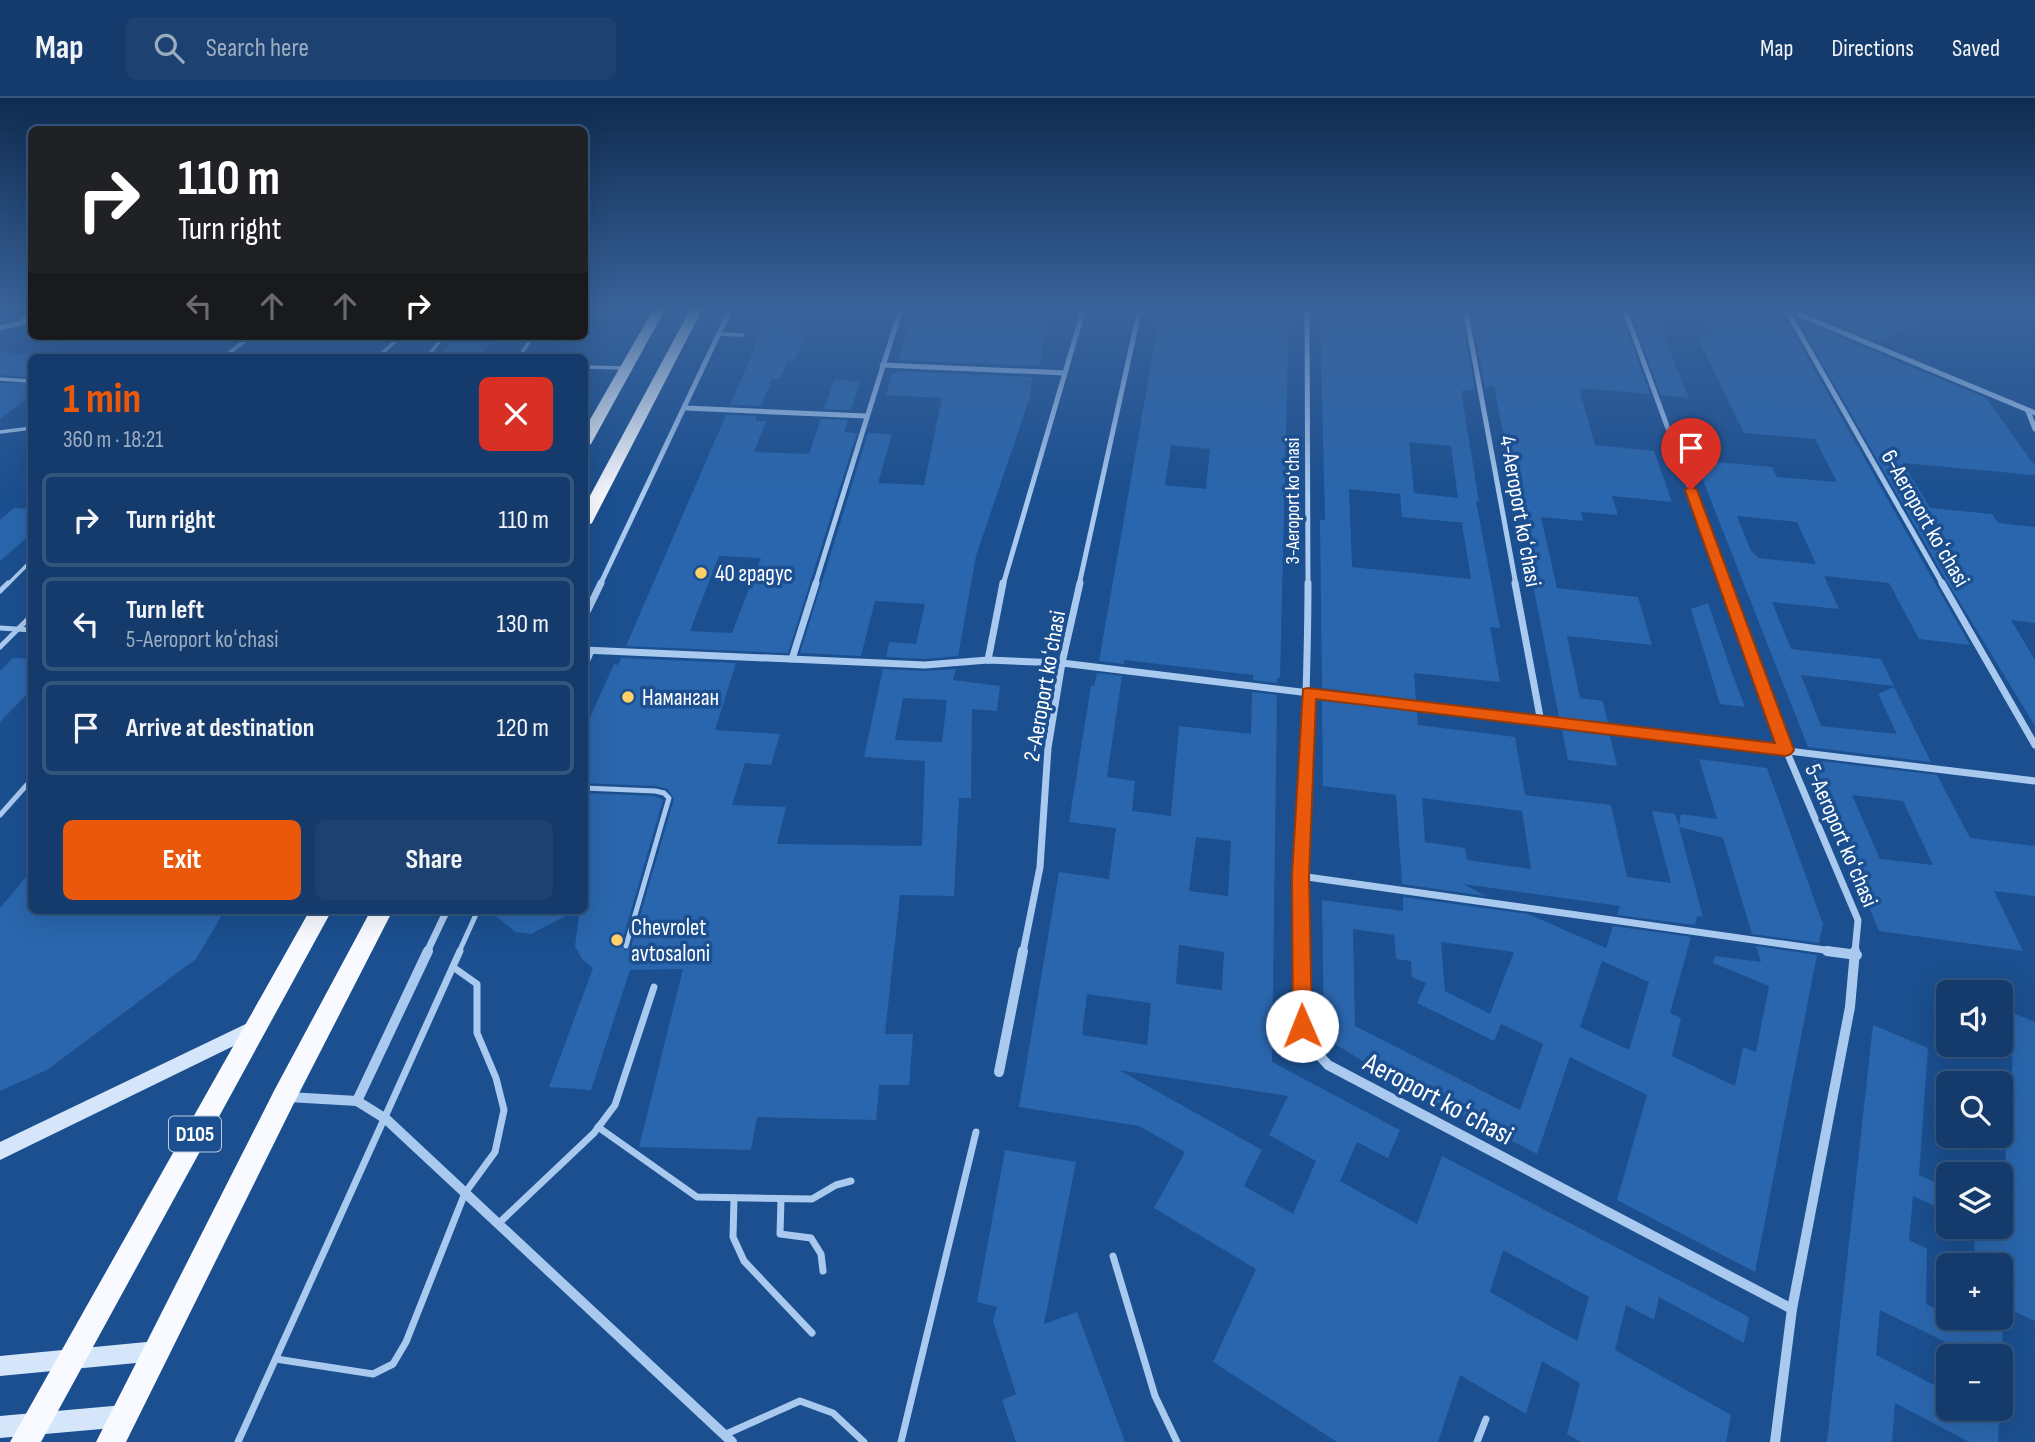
<!DOCTYPE html>
<meta charset="utf-8">
<style>
body{margin:0;font-family:"Sofia Sans Condensed",sans-serif;background:#1d4271;color:#f1f3f6;height:100vh;display:flex;flex-direction:column;font-size:26px;white-space:nowrap}
*{box-sizing:border-box;margin:0}
p{font-size:23px;color:#9dadc1}
.icon{flex:none;width:38px;height:38px;fill:none;stroke:currentColor;stroke-width:2;stroke-linecap:round;stroke-linejoin:round}
.map{position:relative;flex:1;overflow:hidden}
.sheet{position:absolute;left:28px;top:256px;width:560px;height:560px;display:flex;flex-direction:column;background:#143b6b;border-radius:10px;box-shadow:0 7px 28px #0002,0 0 0 2px #33557e}
.sheet>*{flex:none}
.banner{position:absolute;left:28px;top:28px;width:560px;height:214px;border-radius:10px;box-shadow:0 7px 28px #0002,0 0 0 2px #33557e;background:#202124;color:#fff;overflow:hidden}
.fabs{position:absolute;left:1936px;top:882px;display:grid;gap:14px}
.fabs a{display:grid;place-items:center;width:77px;height:77px;border-radius:10px;background:#143b6b;box-shadow:0 7px 28px #0002,0 0 0 2px #33557e;font-size:35px}
.pin{position:absolute;display:grid;place-items:center;width:60px;height:60px;color:#fff;margin:-72px -30px;border-radius:50% 50% 50% 0;rotate:-45deg;box-shadow:0 0 7px #0007}
.pin .icon{rotate:45deg}
.me{position:absolute;width:77px;margin:-38px;rotate:359deg;stroke-linejoin:round;filter:drop-shadow(0 0 5px #0008)}
.turn{display:flex;align-items:center;gap:24px;height:147px;padding:0 35px;font-size:32px}
.turn .icon{width:91px;height:91px;stroke-width:2.5}
.turn b{display:block;font-size:49px;line-height:60px}
.lanes{display:flex;align-items:center;height:66px;padding:0 35px;background:#0003;justify-content:center;gap:35px;direction:ltr}
.lanes .off{opacity:.35}
.round{display:grid;place-items:center;flex:none;width:74px;height:74px;border-radius:10px;background:#1d4271}
.summary{display:flex;align-items:center;justify-content:space-between;height:119px;padding:0 35px}
h1{font-size:42px;font-weight:700;line-height:52px;color:#ea580c}
.cta{display:flex;gap:14px;margin-top:auto;padding:14px 35px}
.cta a{flex:1;height:80px;border-radius:10px;background:#ea580c;color:#fff;font-size:28px;font-weight:700;line-height:80px;text-align:center}
.cta a+a{background:#1d4271;color:#f1f3f6}
ul{padding:0;list-style:none}
li{display:flex;align-items:center;gap:21px;height:94px;margin:0 14px 10px;padding:0 21px;border:4px solid #33557e;border-radius:10px}
li div{flex:1}
li b{display:block;font-size:26px}
li em{font-style:normal}
header{display:flex;align-items:center;gap:42px;box-sizing:border-box;height:98px;padding:0 35px;background:#143b6b;border-bottom:2px solid #33557e}
header strong{font-size:33px}
nav{display:flex;gap:38px;margin-inline-start:auto;font-size:24px}
.search{width:490px;height:63px;background:#1d4271;display:flex;align-items:center;gap:18px;box-sizing:border-box;padding:0 24px;border-radius:10px;color:#9dadc1;font-size:26px}
.map>svg:first-child{display:block}
.building{fill:#2a66ad;fill-rule:evenodd}
.lines{fill:none;stroke-linecap:round;stroke-linejoin:round}
.service-far2{stroke:#a9c9ee;stroke-width:3.5}
.service-far1{stroke:#a9c9ee;stroke-width:5}
.service{stroke:#a9c9ee;stroke-width:7}
.minor-far2{stroke:#a9c9ee;stroke-width:5}
.minor-far1{stroke:#a9c9ee;stroke-width:7}
.minor{stroke:#a9c9ee;stroke-width:10}
.secondary{fill:#d6e6fa;fill-rule:evenodd}
.trunk{fill:#f8faff;fill-rule:evenodd}
.route{fill:#ea580c;stroke:#983908;stroke-width:2}
.poi-dot{fill:#ffd166;stroke:#1b4f8f;stroke-width:2.5}
.labels{text-anchor:middle;stroke-width:7;stroke-linejoin:round;paint-order:stroke}
.far-street-label{font-size:19px;fill:#fff;stroke:#1b4f8f}
.shield{fill:#1b4f8f;stroke:#bbcadd;stroke-width:2}
.shield-label{font-size:21px;font-weight:bold;fill:#fff}
.street-label{font-size:23px;fill:#fff;stroke:#1b4f8f}
.poi-label{font-size:23px;fill:#fff;stroke:#1b4f8f;text-anchor:start}
.near-street-label{font-size:28px;fill:#fff;stroke:#1b4f8f}
</style>
<header>
<strong>Map</strong>
<div class="search"><svg class="icon" aria-label="search" viewBox="0 0 24 24"><circle cx="10" cy="10" r="6"/><path d="M15 15l6 6"/></svg>Search here</div>
<nav><a>Map</a><a>Directions</a><a>Saved</a></nav>
</header>
<div class="map">
<svg width="2035" height="1344" viewBox="0 0 2035 1344">
<rect width="100%" height="100%" fill="#1b4f8f"/>
<g class="building">
<path d="M772,210h34l-9,21 1,3 7,2 -9,24 -3,3h-6l-7,18h-8l-11,27 -31,-1z"/>
<path d="M913,210h45l-1,6 45,2 2,-8 47,1 -12,57 -140,-6z"/>
<path d="M1161,210l98,3v-3h30l-9,370h-3v5l-24,-3v-5l-129,-15v4l-25,-3zM1171,347l39,4 -4,40 -41,-4z"/>
<path d="M1320,210h74l1,3 66,6 14,72 -14,2 18,111 -3,-1 24,127 -10,-1 10,55 -86,-9 2,27 -94,-12 -2,-168h5zM1409,344l42,4 7,52 -44,-5zM1349,391l51,5 2,23 64,6 -4,1 9,55 -119,-12z"/>
<path d="M1479,210h140l31,86 -71,-6 16,57 59,6 18,51 -60,-6 6,19 -37,-3 2,9 -42,-4 16,71 81,9 14,48 -85,-9 13,62 23,3 5,22 -49,-6 -65,-331 -9,1 -13,-69 9,1z"/>
<path d="M1629,210h23l37,90 -28,-3z"/>
<path d="M1801,210h91l29,11 -41,24z"/>
<path d="M1704,220l85,7 181,320 -51,-6 -30,-56 -65,-7 15,33 -67,-7 19,47 90,10 13,27 -93,-11 20,51 76,8 -19,-40 16,-7 37,75 -123,-15 -113,-287 77,7 5,10 60,5 -22,-43 -71,-6 -47,-97 15,1zM1737,418l60,6 19,42 -57,-6 -8,-7z"/>
<path d="M1801,228l14,1 171,71 49,68v9l-132,-12 27,45 62,6 6,9 37,4v96l-24,-3 24,40v66l-90,-148z"/>
<path d="M456,238h40l-16,21h-41z"/>
<path d="M0,254l32,2v24l-32,-3z"/>
<path d="M897,273l135,6 -2,20 -54,159 -18,100 -33,3 -39,-2 3,-15 27,2 9,-40 -50,-3 -14,55 -61,-3 68,-220 24,1 -14,49 46,2 18,-87 -56,-3 6,-21h4z"/>
<path d="M834,282l26,1 -9,29 -27,-1z"/>
<path d="M0,285h32v12l-32,24z"/>
<path d="M726,317l31,1 -1,5h10l-12,31 55,2 12,-35 27,1 -4,12 13,1 -69,220 -162,-7zM719,458l42,2 -29,75 -42,-2z"/>
<path d="M14,410l18,1v24l-32,28v-41z"/>
<path d="M1708,505l23,67 14,37 -25,-3 -29,-95z"/>
<path d="M13,560l19,1v30l-32,33v-51z"/>
<path d="M621,560l115,5 -21,67 65,4 -9,31 -26,-2 -13,42 54,2 -9,37 145,2 3,-85 -61,-4 19,-88 42,2 31,-2 -3,11 47,6 -3,25 -25,-2 -1,89h-12l-5,98 -54,-1 -15,139h28l-4,51h-30l-3,35 -119,-3 -6,33 -112,-3 44,-178 -53,1 -39,120 -42,-3 44,-119 -11,-9 -7,-13 5,-36h4v-117l70,3 9,4 -42,145 4,6 6,-4 43,-148 -6,-10 -12,-3 -72,-3v-52l30,-67 4,1zM903,600l44,2 -5,42 -47,-2z"/>
<path d="M1097,575l25,3 -15,101 28,4 -3,30 39,5 8,-90 72,8 1,-42 25,3 -5,367 128,68 -12,28 -31,-16 -17,39 77,43 25,-68 307,161 -5,26 -85,-46 -5,23 -28,-15 -11,45 116,65 -5,27h-145l-14,-8 13,-51 -38,-22 -16,53 -66,-39 -22,67h-101l-124,-80 43,-93 -102,-61 31,-56 -46,-26 -120,-19 40,-235 50,7 7,-51 -47,-6 22,-136h3zM1196,739l35,4 -3,55 -39,-5zM1179,847l45,7 -2,38 -46,-6zM1087,896l64,9 -4,42 -65,-10zM1119,972l169,26 -19,39 47,26 -23,53 -49,-28 18,-36zM1503,1152l86,47 -12,44 -87,-49z"/>
<path d="M1322,603l95,11 1,13 97,12 10,58 86,10 16,72 44,6 -19,-72 23,3 4,12 2,-12 36,5 -18,-60 68,9 56,156 -4,19 -67,-9 -29,-96 -44,-11 24,90 -6,-1 -2,9 -78,-10 3,-9 -157,-22 23,12 -84,-12 -6,-89 -73,-9zM1422,700l100,13 9,58 -64,-9 -2,-12 -40,-6z"/>
<path d="M1562,632l48,6 7,30 -49,-6z"/>
<path d="M1813,662l124,15 33,63 65,8v50l-41,-5 29,60 -144,-20 -44,-107zM1852,697l51,6 30,64 -53,-6z"/>
<path d="M32,772v40h193l-29,49 -149,111 -47,21v-183z"/>
<path d="M1403,799l125,17 78,34 7,-22 78,11 -21,76 11,5 -9,38 63,30 8,-39 13,5 13,-66 -56,-23 2,-7 46,6 -5,-16 61,9 -62,317 -138,-72 30,-105 -77,-38 -33,97 -149,-77 -64,-40 -2,-137 81,11zM1353,831l41,6 2,24 15,2 1,16 14,6 -9,20 77,38 7,-17 42,20 -23,66 -165,-84zM1441,844l73,10 -24,62 -45,-23zM1602,863l47,21 -20,68 -49,-23z"/>
<path d="M489,812h88l-46,24 -16,-2z"/>
<path d="M2013,915l22,9v299l-35,-16v-40h-26l1,-38h25v-15l4,1 2,-67 -6,-3v-65l12,5z"/>
<path d="M1873,927l55,23 -9,127 29,13v24l-35,-16 -4,44 18,9 -1,55 22,11v3h55l-1,38h-28l-94,-46 -4,45 72,37v17h34l17,9 -1,24h-29l-74,-39 -3,39h-65z"/>
<path d="M1005,1052l71,12 -32,162 33,-12 48,130h-109l-14,-42 14,-6 -23,-73 4,-14 -20,-5z"/>
</g>
<g class="lines">
<g class="service-far2">
<path d="M20,224l12,-9"/>
<path d="M719,236l24,1"/>
<path d="M224,259l27,-21"/>
<path d="M378,259l23,-21"/>
<path d="M427,259l17,-21"/>
<path d="M519,259l14,-21"/>
<path d="M584,269l43,1"/>
<path d="M0,281l28,2"/>
<path d="M0,334l32,-4"/>
<path d="M7,487l25,-25"/>
</g>
<g class="service-far1">
<path d="M0,493l8,-8"/>
<path d="M0,530l32,2"/>
<path d="M0,549l32,-32"/>
<path d="M584,571l8,-18"/>
<path d="M584,690l71,3 9,2 5,5 -43,148"/>
<path d="M0,717l32,-36"/>
<path d="M459,854l19,-42"/>
</g>
<g class="service">
<path d="M598,1029l99,70 115,2 24,-14 15,-4"/>
<path d="M734,1100l-1,39 11,24 68,72"/>
<path d="M781,1101l-1,35 31,4 10,16 2,17"/>
<path d="M498,1126l96,-91 21,-28 39,-118"/>
<path d="M1113,1158l42,140 22,46"/>
<path d="M276,1261l97,15 20,-10 13,-22 59,-149 30,-41 9,-42 -8,-32 -19,-45v-49l-24,-17"/>
<path d="M724,1337l76,-34 33,12 31,29"/>
<path d="M238,1344l222,-491"/>
<path d="M901,1344l75,-310"/>
<path d="M1477,1344l9,-23"/>
</g>
<g class="minor-far2">
<path d="M1307,210l1,277"/>
<path d="M1465,210l51,277"/>
<path d="M1624,210l101,277"/>
<path d="M1786,211l157,276"/>
<path d="M1786,211l249,104"/>
<path d="M0,230l32,-8"/>
<path d="M882,267l183,8"/>
<path d="M686,310l180,8"/>
<path d="M2028,313l7,18"/>
<path d="M600,487l131,-277"/>
<path d="M815,487l86,-277"/>
<path d="M1003,487l81,-277"/>
<path d="M1079,487l61,-277"/>
</g>
<g class="minor-far1">
<path d="M1515,485l26,139"/>
<path d="M1725,485l61,167 72,170 -3,32"/>
<path d="M1942,485l93,162"/>
<path d="M584,520l17,-35"/>
<path d="M584,552l341,15 63,-5 74,3 973,118"/>
<path d="M792,561l24,-76"/>
<path d="M988,562l15,-77"/>
<path d="M1300,778l539,76"/>
<path d="M427,854l20,-42"/>
<path d="M1023,854l17,-85 8,-119 14,-85 18,-80"/>
<path d="M1301,854c-2,-123 7,-246 7,-369"/>
</g>
<g class="minor">
<path d="M1301,853l1,75 7,18 19,21 464,244"/>
<path d="M1827,853l30,4"/>
<path d="M999,974l24,-121"/>
<path d="M288,999l69,4 29,18 346,323"/>
<path d="M357,1003l71,-150"/>
<path d="M1775,1344l17,-133 58,-302 5,-56"/>
</g>
<g class="secondary">
<path d="M252,923l6,3 2,5 -2,5 -258,126v-18z"/>
<path d="M157,1243l7,3 3,7 -3,7 -7,3 -157,15v-20z"/>
<path d="M124,1307l7,4 4,7 -4,7 -7,4 -124,11v-22z"/>
</g>
<g class="trunk">
<path d="M654,210h12l-75,136 -7,4v-18z"/>
<path d="M691,210h12l-111,215 -8,5v-21z"/>
<path d="M310,812h22l-291,532h-31z"/>
<path d="M371,812h22l-100,195 -167,337h-30l179,-353z"/>
</g>
</g>
<linearGradient id="sky" x2="0" y2="1"><stop stop-color="#0f2b4f"/><stop offset="0.53" stop-color="#39639b"/><stop offset="1" stop-color="#39639b" stop-opacity="0"/></linearGradient>
<rect width="2035" height="398" fill="url(#sky)"/>
<path class="route" d="M1691,388l6,4 97,260 -3,4 -5,2 -470,-57 -7,177 3,150 -3,6 -7,2 -6,-2 -3,-6 -1,-150 11,-187 5,-1 467,55 -90,-253z"/>
<g class="poi-dot">
<circle cx="701" cy="475" r="7"/>
<circle cx="628" cy="599" r="7"/>
<circle cx="617" cy="842" r="7"/>
</g>
<g class="labels">
<g class="far-street-label">
<text transform="translate(1292 403) rotate(-90)" y="7">3-Aeroport koʻchasi</text>
</g>
<rect class="shield" x="169" y="1018.5" width="52" height="35" rx="5"/>
<g class="shield-label">
<text x="195" y="1043">D105</text>
</g>
<g class="street-label">
<text transform="translate(1521 413) rotate(80)" y="8">4-Aeroport koʻchasi</text>
<text transform="translate(1926 420) rotate(60)" y="8">6-Aeroport koʻchasi</text>
<text transform="translate(1044 588) rotate(-80)" y="8">2-Aeroport koʻchasi</text>
<text transform="translate(1842 737) rotate(67)" y="8">5-Aeroport koʻchasi</text>
</g>
<g class="poi-label">
<text x="715" y="483">40 градус</text>
<text x="642" y="607">Наманган</text>
<text x="631" y="837">Chevrolet<tspan x="631" dy="26">avtosaloni</tspan></text>
</g>
<g class="near-street-label">
<text transform="translate(1439 1000) rotate(28)" y="10">Aeroport koʻchasi</text>
</g>
</g>
</svg>
<div class="fabs">
<a><svg class="icon" aria-label="sound" viewBox="0 0 24 24"><path d="M4 9h4l5-4v14l-5-4H4zM17 9q2 3 0 6"/></svg></a>
<a><svg class="icon" aria-label="search" viewBox="0 0 24 24"><circle cx="10" cy="10" r="6"/><path d="M15 15l6 6"/></svg></a>
<a><svg class="icon" aria-label="layers" viewBox="0 0 24 24"><path d="M12 4l9 5-9 5-9-5zM3 14l9 5 9-5"/></svg></a>
<a>+</a>
<a>−</a>
</div>
<div class="pin" style="left:1691px;top:392px;background:#d93025"><svg class="icon" aria-label="arrive" viewBox="0 0 24 24"><path d="M6 21V4h12l-3 4 3 4H6"/></svg></div>
<svg class="me" style="left:1302px;top:928px" viewBox="-20 -20 40 40"><circle r="19" fill="#fff"/><path d="M0-13L10 11 0 6-10 11z" fill="#ea580c"/></svg>
<div class="banner">
<div class="turn"><svg class="icon" aria-label="right" viewBox="0 0 24 24"><path d="M7 20v-9h11M14 6l5 5-5 5"/></svg><div><b>110 m</b>Turn right</div></div>
<div class="lanes"><svg class="icon off" aria-label="left" viewBox="0 0 24 24"><path d="M17 20v-9H6M10 6l-5 5 5 5"/></svg><svg class="icon off" aria-label="ahead" viewBox="0 0 24 24"><path d="M12 20V5M6 11l6-6 6 6"/></svg><svg class="icon off" aria-label="ahead" viewBox="0 0 24 24"><path d="M12 20V5M6 11l6-6 6 6"/></svg><svg class="icon" aria-label="right" viewBox="0 0 24 24"><path d="M7 20v-9h11M14 6l5 5-5 5"/></svg></div>
</div>
<section class="sheet">
<div class="summary"><div><h1>1 min</h1><p>360 m · 18:21</p></div><a class="round" style="background:#d93025;color:#fff"><svg class="icon" aria-label="close" viewBox="0 0 24 24"><path d="M6 6l12 12M18 6L6 18"/></svg></a></div>
<ul>
<li><svg class="icon" aria-label="right" viewBox="0 0 24 24"><path d="M7 20v-9h11M14 6l5 5-5 5"/></svg><div><b>Turn right</b></div><em>110 m</em></li>
<li><svg class="icon" aria-label="left" viewBox="0 0 24 24"><path d="M17 20v-9H6M10 6l-5 5 5 5"/></svg><div><b>Turn left</b><p>5-Aeroport koʻchasi</p></div><em>130 m</em></li>
<li><svg class="icon" aria-label="arrive" viewBox="0 0 24 24"><path d="M6 21V4h12l-3 4 3 4H6"/></svg><div><b>Arrive at destination</b></div><em>120 m</em></li>
</ul>
<div class="cta"><a>Exit</a><a>Share</a></div>
</section>
</div>
